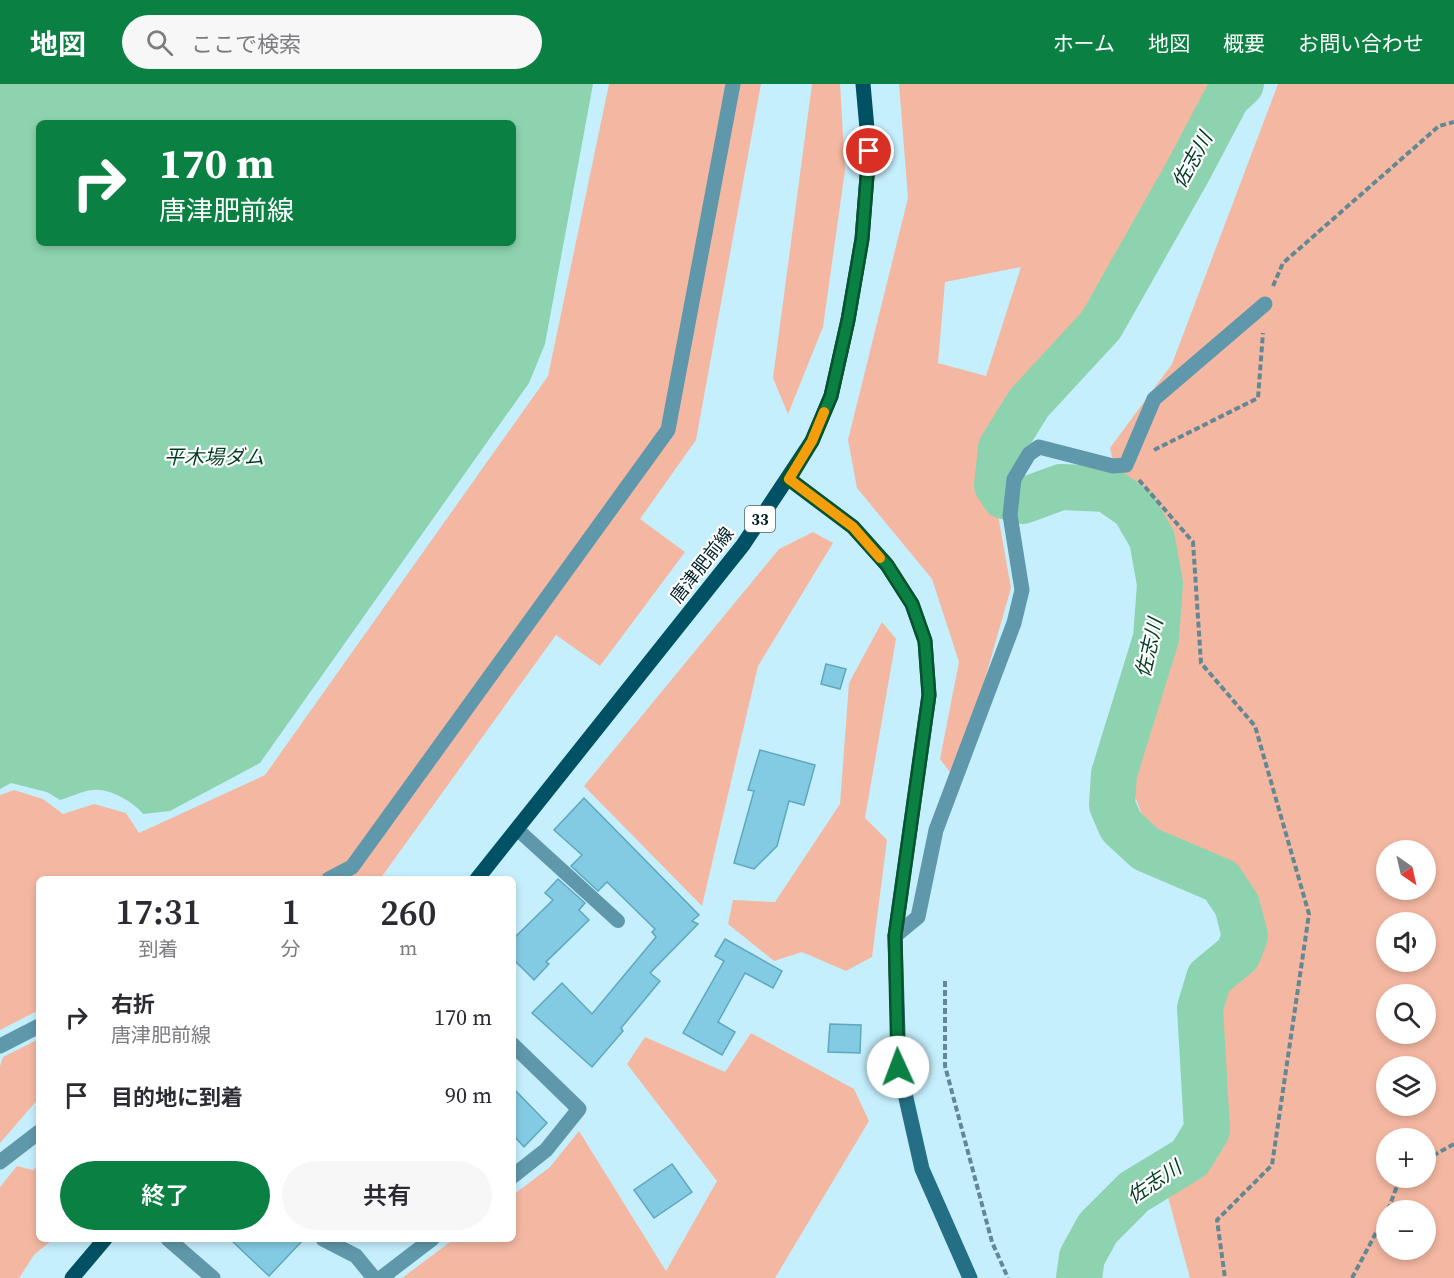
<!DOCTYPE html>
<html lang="ja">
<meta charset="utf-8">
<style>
body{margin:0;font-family:"Source Serif 4","Noto Sans JP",serif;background:#f7f7f7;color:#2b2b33;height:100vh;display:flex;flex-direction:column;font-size:22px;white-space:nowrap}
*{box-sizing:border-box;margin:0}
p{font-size:20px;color:#7c7c81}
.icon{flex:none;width:33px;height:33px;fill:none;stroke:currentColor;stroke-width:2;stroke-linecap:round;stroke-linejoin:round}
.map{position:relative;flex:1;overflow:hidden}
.side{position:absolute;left:36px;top:792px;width:480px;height:366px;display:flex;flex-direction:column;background:#fff;border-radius:9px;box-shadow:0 3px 9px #0003}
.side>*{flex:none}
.banner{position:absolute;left:36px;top:36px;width:480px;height:126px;border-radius:9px;box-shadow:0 3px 9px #0003;background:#0b8043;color:#fff;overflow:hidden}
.needle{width:39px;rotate:146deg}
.fabs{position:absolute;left:1376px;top:756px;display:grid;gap:12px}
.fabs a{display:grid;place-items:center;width:60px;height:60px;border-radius:50%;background:#fff;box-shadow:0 3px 9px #0003;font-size:30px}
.pin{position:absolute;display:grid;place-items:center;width:51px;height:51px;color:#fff;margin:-26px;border:3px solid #fff;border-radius:50%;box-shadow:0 2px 6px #0007}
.me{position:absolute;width:66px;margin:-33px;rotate:358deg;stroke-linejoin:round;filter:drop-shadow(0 0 4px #0008)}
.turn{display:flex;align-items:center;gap:21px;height:126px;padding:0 24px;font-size:27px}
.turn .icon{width:78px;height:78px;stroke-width:2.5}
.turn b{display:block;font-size:42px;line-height:51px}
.eta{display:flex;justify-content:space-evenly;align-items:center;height:102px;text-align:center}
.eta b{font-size:36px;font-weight:600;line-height:42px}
.button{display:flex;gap:12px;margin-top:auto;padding:12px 24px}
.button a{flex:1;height:69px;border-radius:36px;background:#0b8043;color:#fff;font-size:24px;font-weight:600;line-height:69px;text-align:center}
.button a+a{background:#f7f7f7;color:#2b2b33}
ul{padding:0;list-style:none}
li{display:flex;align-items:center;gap:18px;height:78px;padding:0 24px}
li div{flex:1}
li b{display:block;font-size:22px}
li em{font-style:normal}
header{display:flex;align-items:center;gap:36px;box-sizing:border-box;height:84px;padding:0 30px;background:#0b8043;color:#fff}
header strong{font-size:28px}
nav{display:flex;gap:33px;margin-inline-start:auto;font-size:21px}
.search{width:420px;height:54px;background:#f7f7f7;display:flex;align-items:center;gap:15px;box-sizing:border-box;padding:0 21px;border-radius:33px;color:#7c7c81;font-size:22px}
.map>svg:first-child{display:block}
.green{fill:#f4b8a2;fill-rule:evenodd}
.water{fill:#8ed3af;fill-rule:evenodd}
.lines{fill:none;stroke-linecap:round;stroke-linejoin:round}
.river{stroke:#8ed3af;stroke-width:46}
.building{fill:#83cbe3;stroke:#5fa7be;stroke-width:1.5}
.path{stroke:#638893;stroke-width:4;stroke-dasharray:6 3;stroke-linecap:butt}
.lane{stroke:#6098ab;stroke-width:14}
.street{stroke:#6098ab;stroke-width:15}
.secondary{stroke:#246f85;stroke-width:15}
.primary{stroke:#005164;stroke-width:15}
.route-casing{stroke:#07532c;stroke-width:15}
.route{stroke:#0b8043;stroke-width:10}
.slow{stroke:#f59e0b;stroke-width:10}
.labels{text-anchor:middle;stroke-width:4.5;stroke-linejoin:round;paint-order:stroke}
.shield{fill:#fff;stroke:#4d6369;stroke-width:1.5}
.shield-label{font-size:16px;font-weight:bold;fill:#012029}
.street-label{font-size:18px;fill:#012029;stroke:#fff}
.water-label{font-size:20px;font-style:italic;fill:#003b24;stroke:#fff}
</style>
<header>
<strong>地図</strong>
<div class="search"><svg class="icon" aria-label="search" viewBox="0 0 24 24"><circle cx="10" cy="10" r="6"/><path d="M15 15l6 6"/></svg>ここで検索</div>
<nav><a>ホーム</a><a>地図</a><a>概要</a><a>お問い合わせ</a></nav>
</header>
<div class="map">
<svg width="1454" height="1194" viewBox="0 0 1454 1194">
<rect width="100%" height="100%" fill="#c5effd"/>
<g class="green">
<path d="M609,0h152l-65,356 -56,79 45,33 -85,114 -44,-31 -176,244h-341v131l-39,20v-235l14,-5 29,9 20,15 31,-10 32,9 13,20 126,-58 283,-399z"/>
<path d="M812,0h28l5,86 -22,157 -35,87 -15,-36z"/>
<path d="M899,0h333l-137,233 -92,99 -11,65 19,107 -55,192 -16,-21 19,-97 -27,-83 -75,-91 -9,-48 60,-242zM1021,183l-35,109 -48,-13 7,-81z"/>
<path d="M1278,0h176v1194h-264l-22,-81 46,-55 -1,-139 35,-39 4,-35 -28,-59 -80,-49 -19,-52 48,-163 -8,-69 -46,-49 -9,-40 62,-84zM1386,766h39v40h-39zM1386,838h39v40h-39zM1386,910h39v40h-39zM1386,982h39v40h-39zM1386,1054h39v40h-39zM1386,1126h39v40h-39z"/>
<path d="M813,448l20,11 -75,123 -56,240 -118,-120 195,-237z"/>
<path d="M882,538l14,17 -31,179 22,22 -15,117 -26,14 -44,-19 -28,9 -46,-37 5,-24 42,2 65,-98 9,-121z"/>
<path d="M751,949l103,56 15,32 -94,157h-373l52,-39h59v-44l37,-28 29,-36 87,140 51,-90 -90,-117 18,-27 80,35z"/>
<path d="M39,955v59l-39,45v-77l3,-9z"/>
<path d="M39,1081v74h14l-19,16 -15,23h-19v-91l17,-21 16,4z"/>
</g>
<path class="water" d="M0,0h593l-48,260 -16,39 -269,380 -90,48 -27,3c-9,-12 -34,-26 -50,-24 -11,1 -22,7 -33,10l-13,-8 -36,-9 -11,6zM39,39h474v120h-474z"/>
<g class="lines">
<path class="river" d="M1079,1194l3,-21 16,-29 36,-36 56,-34 17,-28 -7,-122 9,-30 29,-24 7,-18 -8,-31 -16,-24 -75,-32 -25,-23 -9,-21 2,-31 42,-136 4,-54 -8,-45 -18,-31 -27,-19 -46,-2 -38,14 -19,-5 -7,-11 4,-37 28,-45 72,-78 87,-154 39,-74 14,-13"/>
</g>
<g class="building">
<path d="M826,580l20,5 -6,20 -19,-5z"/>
<path d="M760,666l55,15 -11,40 -15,-4 -12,45 -23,23 -20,-6 20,-72 -6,-1z"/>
<path d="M584,714l115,117 -7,6 6,3 -48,49 10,8 -39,47 2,3 -31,36 -60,-54 30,-30 30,31 64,-77 -4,-5 3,-3 -48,-47 -9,9 -27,-25 11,-11 -28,-25z"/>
<path d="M558,795l27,24 -6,7 10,10 -43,42 3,2 -15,16 -21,-21v-20l40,-39 -8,-7z"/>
<path d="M725,855l57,32 -9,17 -28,-15 -27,49 17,10 -13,23 -39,-22 41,-72 -9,-5z"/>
<path d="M830,940l31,1 -1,28 -32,-1z"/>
<path d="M513,1004l34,35 -23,24 -11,-12z"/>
<path d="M672,1080l20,28 -38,26 -20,-28z"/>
<path d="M230,1155h74l-35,37z"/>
</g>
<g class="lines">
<g class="path">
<path d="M1273,202l10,-23 156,-137 15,-4"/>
<path d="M1154,366l104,-52 5,-65"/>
<path d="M1139,396l54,62 8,121 54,63 54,188 -37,251 -55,55 8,58"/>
<path d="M945,897v85l47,176 16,36"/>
<path d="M1425,1076l29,-16"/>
<path d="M1388,1126l12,-32"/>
<path d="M1352,1194l34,-64"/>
</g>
<path class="lane" d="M518,746l100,91"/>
<g class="street">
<path d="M329,795l23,-12 316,-437 65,-346"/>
<path d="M895,852l23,-19 18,-87 78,-207 8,-33 -12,-75 4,-36 15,-25 10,-7 74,19 13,-1 28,-66 111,-95"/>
<path d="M513,961l66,64 -33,41 -33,26"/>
<path d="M0,962l39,-20"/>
<path d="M0,1078l39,-30"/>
<path d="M168,1155l45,39"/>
<path d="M323,1155l33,17 18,22"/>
<path d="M381,1194l51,-39"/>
</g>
<path class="secondary" d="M789,395l64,48 34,38 25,39 13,37 4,54 -34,241 4,131 23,102 48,109"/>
<g class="primary">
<path d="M477,795l266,-334 69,-104 19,-45 17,-76 14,-81 7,-88 -6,-67"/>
<path d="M72,1194l33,-39"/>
</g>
</g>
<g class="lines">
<defs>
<path id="route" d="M869,67l-7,88 -14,81 -17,76 -19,45 -23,38 64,48 34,38 25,39 13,37 4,54 -34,241 3,131"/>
</defs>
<use href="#route" class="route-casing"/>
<use href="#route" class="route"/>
<path class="slow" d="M824,328l-12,29 -23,38 64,48 27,31"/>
</g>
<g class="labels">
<rect class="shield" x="745" y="422" width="30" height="26" rx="4.5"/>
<g class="shield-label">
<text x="760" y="441">33</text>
</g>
<g class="street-label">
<text transform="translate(702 481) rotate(-52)" y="6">唐津肥前線</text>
</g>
<g class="water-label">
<text transform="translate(1192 76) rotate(-61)" y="7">佐志川</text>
<text x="214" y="380">平木場ダム</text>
<text transform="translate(1149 564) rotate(-77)" y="7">佐志川</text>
<text transform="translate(1154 1098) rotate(-34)" y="7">佐志川</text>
</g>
</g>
</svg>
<div class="fabs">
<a><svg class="needle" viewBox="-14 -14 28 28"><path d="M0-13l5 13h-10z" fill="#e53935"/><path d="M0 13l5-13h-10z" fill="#7c7c81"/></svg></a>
<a><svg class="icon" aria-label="sound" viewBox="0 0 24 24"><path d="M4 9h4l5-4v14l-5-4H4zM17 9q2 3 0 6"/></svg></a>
<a><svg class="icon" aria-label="search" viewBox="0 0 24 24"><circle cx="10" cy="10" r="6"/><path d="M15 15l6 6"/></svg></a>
<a><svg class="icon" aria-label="layers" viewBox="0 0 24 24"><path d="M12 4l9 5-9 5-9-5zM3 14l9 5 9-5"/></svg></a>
<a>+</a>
<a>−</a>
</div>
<div class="pin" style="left:869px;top:67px;background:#d93025"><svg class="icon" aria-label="arrive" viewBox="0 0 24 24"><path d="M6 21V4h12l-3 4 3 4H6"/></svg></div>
<svg class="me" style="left:898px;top:983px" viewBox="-20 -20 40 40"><circle r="19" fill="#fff"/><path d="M0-13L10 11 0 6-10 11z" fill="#0b8043"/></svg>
<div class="banner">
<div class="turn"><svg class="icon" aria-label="right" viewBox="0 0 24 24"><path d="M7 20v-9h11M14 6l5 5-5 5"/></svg><div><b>170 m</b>唐津肥前線</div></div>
</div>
<section class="side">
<div class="eta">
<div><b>17:31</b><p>到着</p></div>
<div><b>1</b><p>分</p></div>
<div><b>260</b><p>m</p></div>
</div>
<ul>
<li><svg class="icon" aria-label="right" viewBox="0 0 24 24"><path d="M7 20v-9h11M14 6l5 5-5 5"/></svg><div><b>右折</b><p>唐津肥前線</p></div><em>170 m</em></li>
<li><svg class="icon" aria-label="arrive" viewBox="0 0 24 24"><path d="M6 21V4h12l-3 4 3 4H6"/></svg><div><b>目的地に到着</b></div><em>90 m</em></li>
</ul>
<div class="button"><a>終了</a><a>共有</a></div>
</section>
</div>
